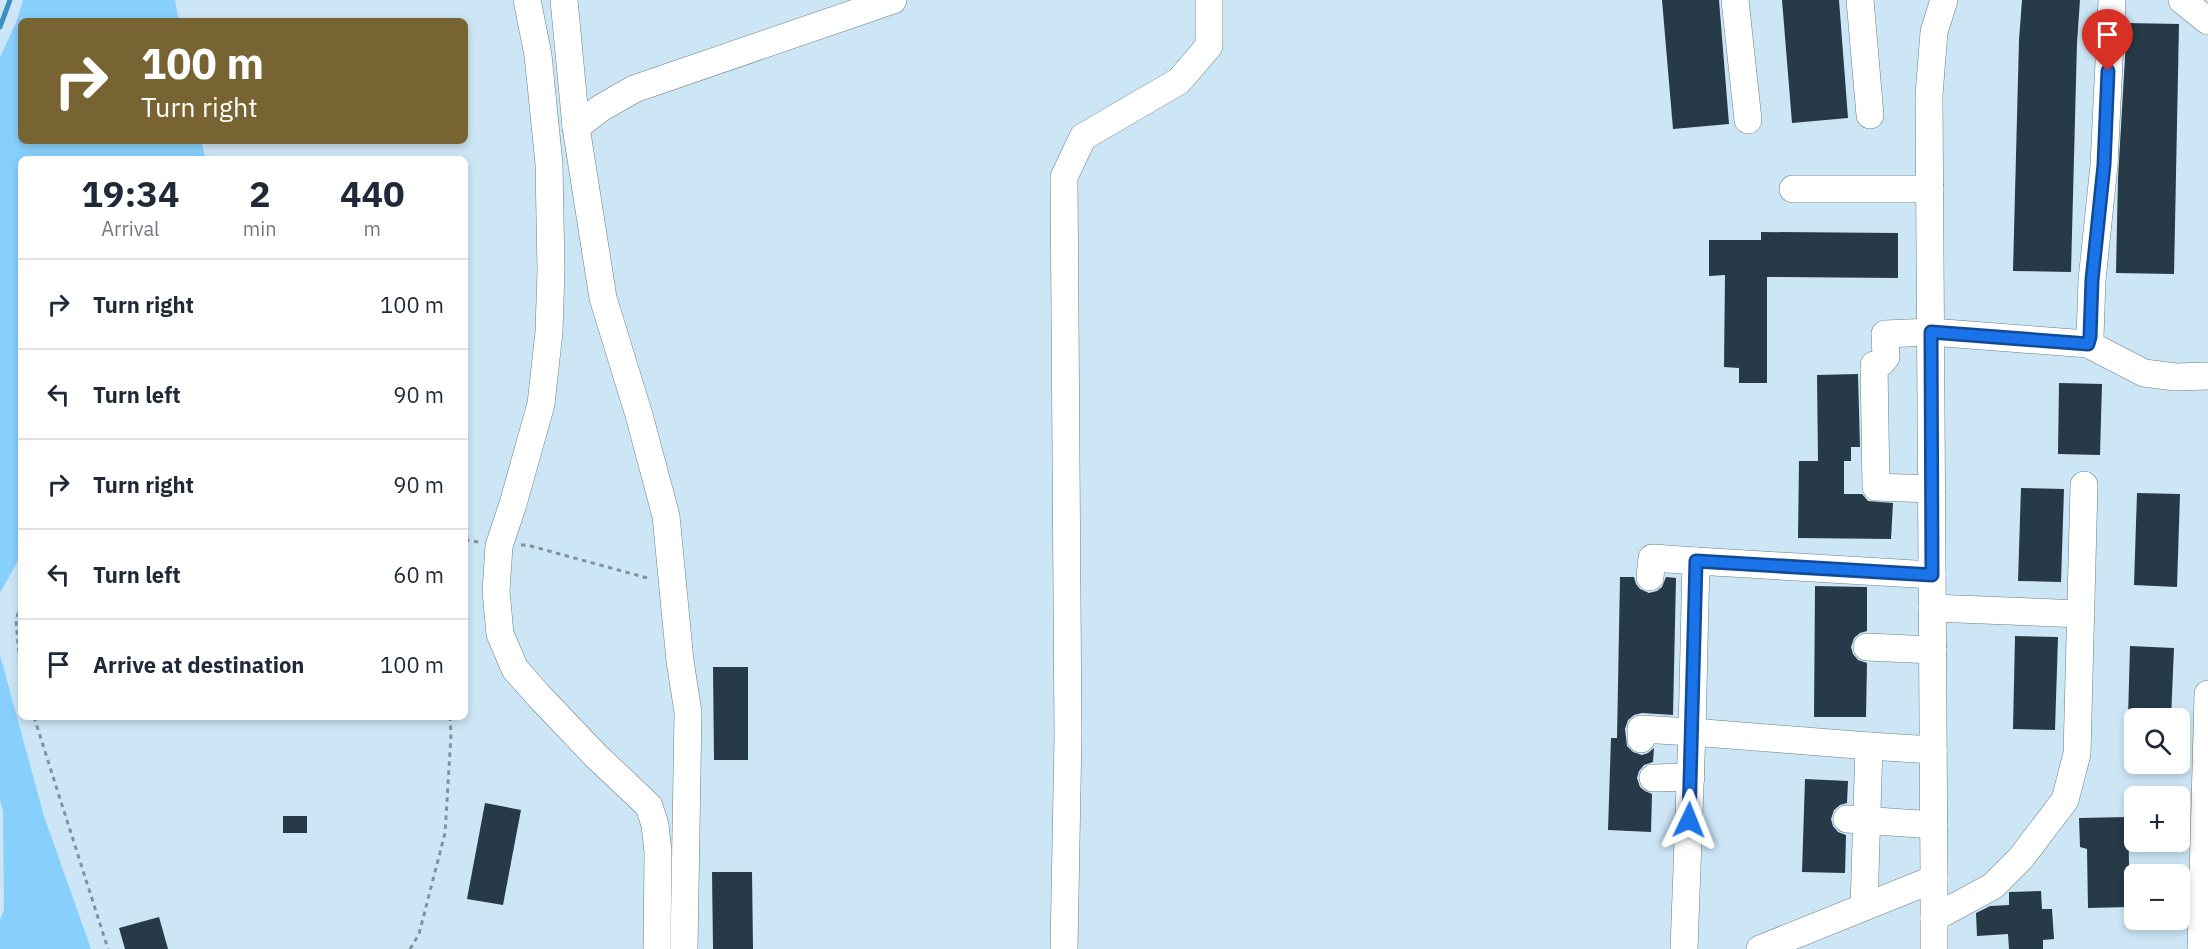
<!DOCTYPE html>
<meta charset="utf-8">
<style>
body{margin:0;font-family:"IBM Plex Sans",sans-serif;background:#f2f2f3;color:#1f2937;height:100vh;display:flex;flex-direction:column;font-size:22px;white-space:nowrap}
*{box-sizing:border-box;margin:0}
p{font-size:20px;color:#747a83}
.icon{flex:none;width:33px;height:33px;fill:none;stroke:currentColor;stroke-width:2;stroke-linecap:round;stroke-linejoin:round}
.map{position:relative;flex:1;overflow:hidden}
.panel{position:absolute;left:18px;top:156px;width:450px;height:564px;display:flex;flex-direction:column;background:#fff;border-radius:9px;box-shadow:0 3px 9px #0003}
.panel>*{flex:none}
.guide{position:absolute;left:18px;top:18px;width:450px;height:126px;border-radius:9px;box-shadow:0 3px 9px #0003;background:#786332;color:#fff;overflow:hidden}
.buttons{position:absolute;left:2124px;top:708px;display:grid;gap:12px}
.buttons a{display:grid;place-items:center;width:66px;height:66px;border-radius:9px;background:#fff;box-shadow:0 3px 9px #0003;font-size:30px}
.pin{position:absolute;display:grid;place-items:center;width:51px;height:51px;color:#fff;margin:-62px -26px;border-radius:50% 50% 50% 0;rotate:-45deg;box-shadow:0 0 6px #0007}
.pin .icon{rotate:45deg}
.me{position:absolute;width:66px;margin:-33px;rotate:2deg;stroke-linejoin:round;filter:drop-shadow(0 0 4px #0008)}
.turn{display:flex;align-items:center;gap:21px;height:126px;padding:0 24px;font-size:27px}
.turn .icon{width:78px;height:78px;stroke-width:2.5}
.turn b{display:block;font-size:42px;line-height:51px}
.eta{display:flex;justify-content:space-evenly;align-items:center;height:102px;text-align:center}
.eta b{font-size:36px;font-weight:800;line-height:42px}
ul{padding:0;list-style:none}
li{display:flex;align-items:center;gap:18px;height:90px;padding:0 24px;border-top:2px solid #e0e1e3}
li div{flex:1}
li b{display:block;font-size:22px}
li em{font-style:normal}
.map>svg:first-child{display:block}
.green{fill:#87d0fd}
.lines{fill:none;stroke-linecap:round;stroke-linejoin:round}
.stream{stroke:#3a90c0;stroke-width:5}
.building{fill:#263a47}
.minor-casing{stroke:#677e8c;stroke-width:28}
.path{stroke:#81929d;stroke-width:3;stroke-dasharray:4.5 4.5;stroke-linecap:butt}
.minor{stroke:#fff;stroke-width:27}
.route-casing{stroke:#114b97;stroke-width:15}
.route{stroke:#1a73e8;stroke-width:10}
</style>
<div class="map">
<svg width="2208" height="949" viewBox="0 0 2208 949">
<rect width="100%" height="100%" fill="#cde6f6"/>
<g class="green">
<path d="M23,0h152l4,21h-158v120h180l5,18h-185v396l-21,38v-536l16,-34z"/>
<path d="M0,655l44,161 47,133h-91v-29l4,-10 -1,-99 -3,-11z"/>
</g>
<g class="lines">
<path class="stream" d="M0,27l10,-27"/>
</g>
<g class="building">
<path d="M1662,0h57l10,124 -56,5z"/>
<path d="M1782,0h57l9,118 -56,5z"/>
<path d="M2022,0h58l-3,43 -6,229 -58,-1 6,-231z"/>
<path d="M2127,23l52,1 -5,250 -58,-1 2,-95z"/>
<path d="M1761,232l137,1v45l-131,-1v106h-28v-15l-15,-1 1,-92 -16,1v-36h52z"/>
<path d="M1858,374l2,73h-9v14h-7v33h18l6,7 25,2 -2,36 -93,-1 1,-77h19l-1,-86z"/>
<path d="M2059,383l43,1 -2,71 -42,-1z"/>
<path d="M2021,488l43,1 -3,93 -43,-1z"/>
<path d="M2137,493l43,1 -3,93 -43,-2z"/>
<path d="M1620,577h14l2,7 4,5 9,4 8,-2 5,-4 4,-10 10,1 -3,137 -31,-2 -8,2 -6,5 -3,9 2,17 6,6 9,3 6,-2 6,-5 -1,14 -9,3 -5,6 -2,7 3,9 5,4 7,3 -1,38 -43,-2 3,-92h6z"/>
<path d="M1815,586l52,1v44l-7,2 -6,5 -3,9 2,7 5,6 9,3 -1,54h-52z"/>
<path d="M2015,636l43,1 -3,93 -42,-1z"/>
<path d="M2130,646l44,2 -3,70h-43z"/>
<path d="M713,667h35v93h-34z"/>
<path d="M1805,779l43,2 -1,22 -7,2 -6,5 -3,9 2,7 5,6 8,3 -1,38 -43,-1z"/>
<path d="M485,803l36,7 -18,95 -36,-6z"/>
<rect x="283" y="816" width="24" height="17"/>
<path d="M2128,817l2,90 -42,1 -1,-59 -7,-2 -1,-29z"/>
<path d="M712,872h40l1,77h-40z"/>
<path d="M2041,891l1,18h10l2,30 -11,1v9h-34l-1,-15 -31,2 -1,-23 14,-7 19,-1v-13z"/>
<path d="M159,917l9,32h-43l-6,-21z"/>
</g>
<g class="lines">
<defs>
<g id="minor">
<path d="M527,0l11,55 11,109 2,106 -2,62 -8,72 -28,100 -14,42 -3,45 4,43 15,35 23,26 58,61 53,50 6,19 3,27 -1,97"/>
<path d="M564,0l12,127 27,171 36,117 27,101 14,145 8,51 -4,237"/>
<path d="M1735,0l13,120"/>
<path d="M1860,0l10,115"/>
<path d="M2182,0l26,21"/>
<path d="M576,127l25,-19 33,-19 259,-89"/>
<path d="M1793,189h137"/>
<path d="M2088,344l56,29 31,4 33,-1"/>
<path d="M1932,489l-56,-2 -2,-122 7,-2 5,-6 -1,-23 46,-2 157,12 2,-7 2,-57 12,-115 8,-165"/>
<path d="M1650,577l2,-19 44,3"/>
<path d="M1932,608l149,6"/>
<path d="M1867,647l66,3"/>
<path d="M1641,739v-10l51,3 4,-171 236,14"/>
<path d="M1869,746l64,4"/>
<path d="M1653,778l38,-1"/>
<path d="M1847,819l87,6"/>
<path d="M1934,879l-5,-784 5,-63 10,-32"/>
<path d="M1934,918l59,-32 28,-28 44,-58 12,-46 7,-269"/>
<path d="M1064,949l4,-213 -4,-559 19,-40 96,-56 30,-35v-46"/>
<path d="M1684,949l8,-217 177,14 -5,161"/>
<path d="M1760,949l174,-70v70"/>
<path d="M2201,949l7,-255"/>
</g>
</defs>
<use href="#minor" class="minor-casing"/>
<g class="path">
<path d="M465,540l14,2"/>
<path d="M521,545h6l124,34"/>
<path d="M21,604l-5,16 5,57"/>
<path d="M34,717l74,232"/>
<path d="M410,949l9,-15 26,-101 6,-98 -1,-18"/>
</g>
<use href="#minor" class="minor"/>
</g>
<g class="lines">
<defs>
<path id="route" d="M1689,820l7,-259 236,14 -1,-243 157,12 2,-7 2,-57 12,-115 4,-94"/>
</defs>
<use href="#route" class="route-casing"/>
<use href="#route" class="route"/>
</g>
</svg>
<div class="buttons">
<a><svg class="icon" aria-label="search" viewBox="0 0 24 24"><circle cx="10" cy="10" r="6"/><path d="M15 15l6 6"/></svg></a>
<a>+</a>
<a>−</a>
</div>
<div class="pin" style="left:2108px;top:71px;background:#d93025"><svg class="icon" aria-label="arrive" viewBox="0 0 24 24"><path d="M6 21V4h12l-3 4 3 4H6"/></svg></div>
<svg class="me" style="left:1689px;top:820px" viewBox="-20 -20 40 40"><path d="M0-17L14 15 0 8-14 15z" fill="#1a73e8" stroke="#fff" stroke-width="4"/></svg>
<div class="guide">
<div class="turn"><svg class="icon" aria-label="right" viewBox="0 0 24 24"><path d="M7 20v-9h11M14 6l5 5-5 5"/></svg><div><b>100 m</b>Turn right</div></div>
</div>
<section class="panel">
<div class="eta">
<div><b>19:34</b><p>Arrival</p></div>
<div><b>2</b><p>min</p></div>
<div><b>440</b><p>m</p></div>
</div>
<ul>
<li><svg class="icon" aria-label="right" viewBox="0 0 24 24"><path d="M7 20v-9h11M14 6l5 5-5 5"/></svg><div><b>Turn right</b></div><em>100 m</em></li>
<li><svg class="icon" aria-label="left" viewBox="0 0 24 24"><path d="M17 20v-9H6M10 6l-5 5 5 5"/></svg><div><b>Turn left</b></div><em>90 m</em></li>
<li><svg class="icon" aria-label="right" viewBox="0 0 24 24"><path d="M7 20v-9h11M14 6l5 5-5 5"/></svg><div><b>Turn right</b></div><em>90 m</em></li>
<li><svg class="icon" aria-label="left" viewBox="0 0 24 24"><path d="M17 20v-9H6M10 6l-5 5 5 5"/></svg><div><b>Turn left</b></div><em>60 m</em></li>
<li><svg class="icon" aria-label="arrive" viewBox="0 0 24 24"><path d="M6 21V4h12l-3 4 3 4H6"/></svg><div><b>Arrive at destination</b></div><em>100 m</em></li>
</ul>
</section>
</div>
